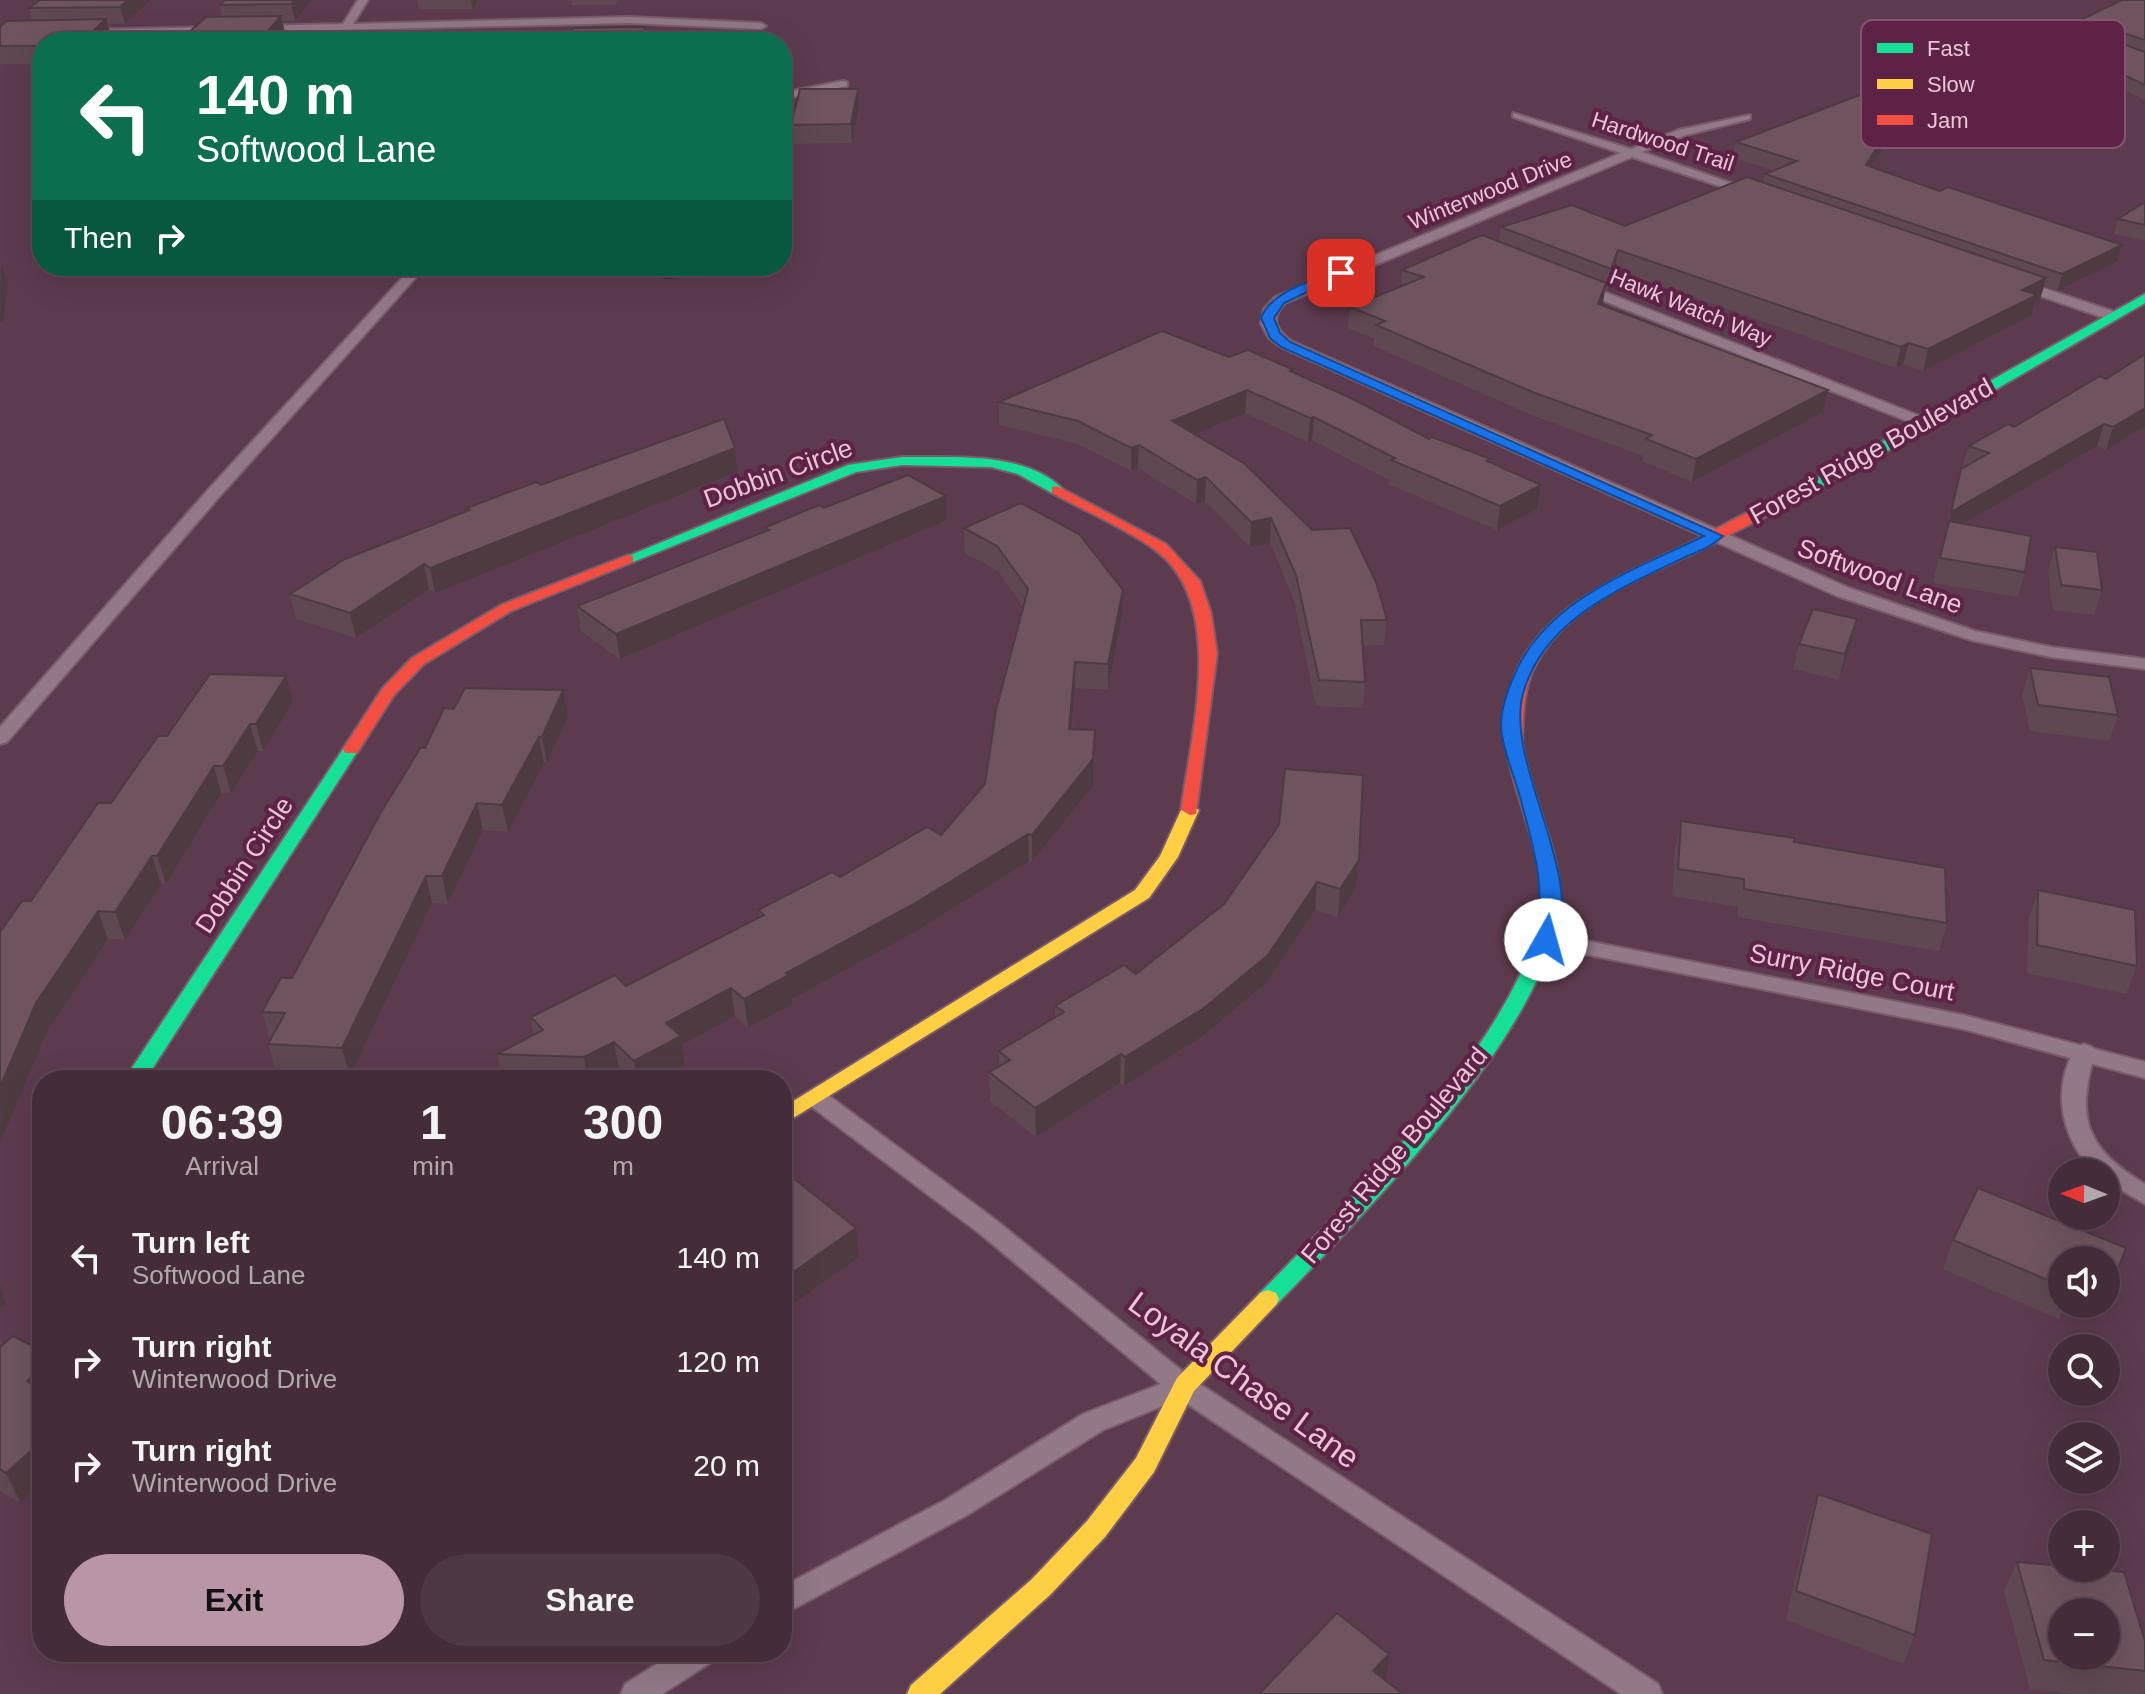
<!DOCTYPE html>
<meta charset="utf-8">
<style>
body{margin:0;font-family:Arial,sans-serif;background:#4f3845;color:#f1f3f6;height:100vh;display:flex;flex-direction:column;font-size:30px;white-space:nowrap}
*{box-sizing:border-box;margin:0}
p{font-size:26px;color:#b0a7af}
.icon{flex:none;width:44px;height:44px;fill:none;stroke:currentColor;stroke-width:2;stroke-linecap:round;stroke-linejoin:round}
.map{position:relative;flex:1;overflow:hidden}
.drawer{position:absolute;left:32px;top:1070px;width:760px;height:592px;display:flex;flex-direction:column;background:#452c3a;border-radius:32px;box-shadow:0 8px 32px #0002,0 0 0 2px #5d4854}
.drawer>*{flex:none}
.guide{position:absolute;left:32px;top:32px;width:760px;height:244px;border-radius:32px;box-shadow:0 8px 32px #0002,0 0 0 2px #5d4854;background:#0b6e4f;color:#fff;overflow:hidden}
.needle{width:52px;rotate:271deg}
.fabs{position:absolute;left:2048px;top:1158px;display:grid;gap:16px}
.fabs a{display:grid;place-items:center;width:72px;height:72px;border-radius:50%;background:#452c3a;box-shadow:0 8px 32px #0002,0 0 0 2px #5d4854;font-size:40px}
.pin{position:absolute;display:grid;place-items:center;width:68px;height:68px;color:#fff;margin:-34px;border-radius:16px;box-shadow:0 4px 12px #0006}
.me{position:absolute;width:88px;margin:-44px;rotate:7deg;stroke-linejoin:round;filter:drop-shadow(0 0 6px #0008)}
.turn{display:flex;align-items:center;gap:28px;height:168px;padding:0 32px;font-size:36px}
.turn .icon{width:104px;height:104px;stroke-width:2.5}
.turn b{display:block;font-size:56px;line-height:68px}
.then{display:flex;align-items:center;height:76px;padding:0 32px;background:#0003;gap:16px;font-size:30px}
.eta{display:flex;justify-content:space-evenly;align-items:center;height:136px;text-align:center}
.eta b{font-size:48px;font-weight:800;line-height:56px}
.cta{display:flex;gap:16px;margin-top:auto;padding:16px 32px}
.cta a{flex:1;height:92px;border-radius:48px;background:#b895a7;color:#111;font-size:32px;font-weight:800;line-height:92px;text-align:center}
.cta a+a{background:#4f3845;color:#f1f3f6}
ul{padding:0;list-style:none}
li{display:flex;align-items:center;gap:24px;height:104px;padding:0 32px}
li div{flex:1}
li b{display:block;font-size:30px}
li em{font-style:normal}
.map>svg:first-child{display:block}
.water{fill:#083140}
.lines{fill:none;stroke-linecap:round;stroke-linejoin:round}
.lane-casing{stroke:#795b6c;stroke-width:4}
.street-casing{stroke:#795b6c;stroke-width:4}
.fast-casing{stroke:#795b6c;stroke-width:4}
.slow-casing{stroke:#795b6c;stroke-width:4}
.jam-casing{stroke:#795b6c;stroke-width:4}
.lane{fill:#937988;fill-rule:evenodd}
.street{fill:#937988;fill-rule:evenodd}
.fast{fill:#16e098;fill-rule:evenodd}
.slow{fill:#ffcf43;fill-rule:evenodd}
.jam{fill:#f24e42;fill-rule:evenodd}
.wall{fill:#5f4852}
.shaded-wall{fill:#4e3b42}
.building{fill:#6f545f;stroke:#4e3b42;stroke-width:2;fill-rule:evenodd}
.route{fill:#1a73e8;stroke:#114b97;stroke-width:2}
.labels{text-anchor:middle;stroke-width:8;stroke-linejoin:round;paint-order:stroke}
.far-street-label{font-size:22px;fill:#eac5d7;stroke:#5d2245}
.street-label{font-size:26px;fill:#eac5d7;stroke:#5d2245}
.near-street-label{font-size:32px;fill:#eac5d7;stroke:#5d2245}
.key{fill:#5d2245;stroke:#875371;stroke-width:2}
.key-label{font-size:22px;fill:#eac5d7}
</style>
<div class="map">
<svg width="2145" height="1694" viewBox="0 0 2145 1694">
<rect width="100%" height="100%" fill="#5c3b4e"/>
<path class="water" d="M603,266h127c-37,18 -90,15 -127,0z"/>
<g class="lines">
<defs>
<g id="lane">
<path d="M843,81l4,1v4l-65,13v-6z"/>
<path d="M413,266h13l-207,231 -212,245 -7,2v-17l207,-236z"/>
<path d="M2084,1044l8,3 3,5c-19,66 -10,96 50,132v20l-39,-23v-9h-12c-33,-34 -43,-83 -18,-125z"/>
</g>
<g id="street">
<path d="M358,0h10l-15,24 275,-7 133,6 5,3 -5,3 -133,-6 -372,9 -5,-3 5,-3 87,-2z"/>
<path d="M216,27l5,3 -1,2 -136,4 -5,-3 5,-3z"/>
<path d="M1513,113l118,36 47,-19 72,-15v4l-64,16 -44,17 118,41 -10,3 -118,-39 -347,146c-15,15 -9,27 6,38l558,247 126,43 76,16 94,12v10l-94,-12 -80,-17 -134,-44 -556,-249 -12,-9 -8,-14 3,-15 11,-12 346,-144 -108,-36z"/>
<path d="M2019,280l99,33 2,3 -12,3 -94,-32 -2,-3z"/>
<path d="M1579,282l351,138 2,3 -7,4 -5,-1 -346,-137 -2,-3z"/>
<path d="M1546,933l417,82 182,47v16l-182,-49 -424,-84 -4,-5 4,-5z"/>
<path d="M816,1090l8,2 173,129 195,158 466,305 4,10h-41l-441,-295 -77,31 -136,85 -185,100v-28l165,-88 136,-85 78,-30 -182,-151 -171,-129 -4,-6 4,-6z"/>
<path d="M676,1652h41l-4,9 -51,33h-41l4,-10z"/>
</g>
<g id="fast">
<path d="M2145,294v9l-223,129 -146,79h-10l-2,-3z"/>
<path d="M902,457c52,1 121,-7 162,33l-2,3h-10l-34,-19 -27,-7 -89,-2 -46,7 -223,90h-10l-2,-3 227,-94z"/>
<path d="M1514,737l8,5c7,52 40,109 37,160 -5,122 -199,316 -283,403l-8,3 -8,-3 -3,-6 3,-6c84,-86 273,-269 281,-391 3,-51 -29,-108 -35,-160z"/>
<path d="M351,744l8,5 -214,331h-21l219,-331z"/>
</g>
<g id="slow">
<path d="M1190,805l9,5 -21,47 -29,41 -367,227v-17l353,-218 25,-34 21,-46z"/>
<path d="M1268,1290l8,3 3,6 -3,6 -82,86 -40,81 -49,65 -55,58 -110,99h-33l4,-9 121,-106 55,-58 49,-63 41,-80 83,-85z"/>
</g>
<g id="jam">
<path d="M1057,486l109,58 34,37 11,32 6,41 -21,160 -6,1 -9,-5c10,-76 47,-208 -27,-261 -31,-22 -69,-38 -102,-56v-6z"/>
<path d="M1771,504l5,1v6c-27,14 -55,28 -82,42 -58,27 -132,54 -161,117 -10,23 -10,47 -11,72l-8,5 -6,-1 -2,-4c0,-12 -1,-25 1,-37 12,-90 110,-127 181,-161 27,-13 54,-32 83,-40z"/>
<path d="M628,555l5,1v6l-122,49 -87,53 -30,31 -37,58h-12l-2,-4 39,-60 30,-31 89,-53z"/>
</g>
</defs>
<use href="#lane" class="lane-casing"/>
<use href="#street" class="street-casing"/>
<use href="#fast" class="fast-casing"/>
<use href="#slow" class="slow-casing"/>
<use href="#jam" class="jam-casing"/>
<use href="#lane" class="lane"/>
<use href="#street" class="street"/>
<use href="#fast" class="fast"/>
<use href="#slow" class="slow"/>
<use href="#jam" class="jam"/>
</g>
<g class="wall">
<path d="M40,0h111l-26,24h-17l3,13 -6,5h-63v22h-42v-37l32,-6 -3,-13z"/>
<path d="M225,0h87l-17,21h-13l3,12 -63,-16 -2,-12z"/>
<path d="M417,0h61l-5,9h-54z"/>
<path d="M572,0h46l-3,5h-43z"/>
<path d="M2145,0v100l-59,-28 -43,5 -62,-32 3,-13 95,-4 3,-9z"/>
<path d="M859,108l-7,35 -60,1 -1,-19z"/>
<path d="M1901,108l-3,15 -27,44 246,95 -60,29 -13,-4 -4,12 -5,2 -4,15 -108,55 -20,-7 -7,4 -281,-98 -7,20 -3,-1 -3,16 226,85 -5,22 -131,70 -50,-21 1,-5 -111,-41 -158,-69v-7l-26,-11 2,-21 51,-20 1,-17 97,-29 2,-14 124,-1 138,-43 2,-9 9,-4 -41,-12 3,-16z"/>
<path d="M2145,202v39l-31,-7 4,-15z"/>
<path d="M2145,354v72l-39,24 -9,-4 -134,78 62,48 -7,25 -85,-14 22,-92 14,-45 45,-19 92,-48z"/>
<path d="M1229,357l65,16 135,66 62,20v3l50,23 -4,24 -40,21 -109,-46 1,-4 -77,-40 -4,2 -63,-29 -50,21 192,186 -3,25 -21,1 2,36 -2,26 -47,-2 -22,-106 -24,-57 -20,4 -45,-46 -9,3 -58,-36 -7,3 -53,-27 -79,-19v-23z"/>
<path d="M737,472l-302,121 -6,-4 -73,49 -60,-19 -6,-25 178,-83 -1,-3 74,-23z"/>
<path d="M824,508l123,12 -327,139 -39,-28 -4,-25 188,-74 -1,-4z"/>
<path d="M964,528l158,87 -14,75 -33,-2 -3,41 23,27 -2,30 -61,76 -3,-1 -116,72 -121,66v5l-44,24 -13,-12 -53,29 3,20 -28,15h-28l-10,-10 -19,10h-98l-5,-26 37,-19 -3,-18 95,-31 133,-68 -1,-8 183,-75 44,-51 38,-177 -25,-36 -33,-18z"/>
<path d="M2055,547l47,43 -8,25 -41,-5 -5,-39z"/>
<path d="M1857,619l-6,25 -12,36 -46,-11 6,-25z"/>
<path d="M2030,668l88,47 -9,26 -79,-10 -8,-37z"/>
<path d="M563,690l5,27 -21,46h-3l-36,69 -25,-2 -35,74 -16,-1 -82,173 -73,-3 -9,-29 2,-4 -8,-28 30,-34 133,-230 29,-39z"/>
<path d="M293,702l-30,49h-5l-27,42h-10l-55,91h-5l-36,56 -17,-1 -61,93 -16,-131 136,-165z"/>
<path d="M1681,821l113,21 153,81 -8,28 -201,-34v-10l-66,-11 3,-47z"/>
<path d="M1359,860l-3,28 -18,29 -23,-7 -49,73 -63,53 -79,50 -4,-3 -84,54 -46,-36 -1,-29 10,-6v-15l56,-34v-11l81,-32z"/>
<path d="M2038,890l99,76 -11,28 -99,-21 2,-55z"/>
<path d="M1953,1240l173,8 -20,49v-37h-44v44h3l-6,15 -116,-50z"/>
<path d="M2070,1304h33l-3,7h-14z"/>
<path d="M0,1337l3,8 39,6v131l-22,20 -20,-11z"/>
<path d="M1818,1494l97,141 -12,29 -117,-44 22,-97z"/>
<path d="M2017,1562l128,79v49l-2,4h-69l-44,-5 -26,-98z"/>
</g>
<g class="shaded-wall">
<path d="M128,0h23l-26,24 -5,-17z"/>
<path d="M294,0h18l-17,21 -4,-17z"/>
<path d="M471,0h7l-5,9z"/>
<path d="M281,16l4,17 -8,9h-19z"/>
<path d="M106,19l5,18 -6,5h-24z"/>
<path d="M646,27l1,13 -1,2h-7z"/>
<path d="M2090,59l-4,13 -43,5 4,-14z"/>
<path d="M858,89l1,19 -7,35 -1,-19z"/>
<path d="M1901,108l-3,15 -35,58 3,-16z"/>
<path d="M2122,245l-5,17 -60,29 5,-17z"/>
<path d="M1618,250l-3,20 -7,20 3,-21z"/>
<path d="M1,263l7,21 -5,37 -3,1z"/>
<path d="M2046,278l-6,21 -5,2 -4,15 -108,55 5,-22 94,-59z"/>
<path d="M1606,283l-3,20 -8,22 3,-21z"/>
<path d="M1909,343l-6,21 -7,4 5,-21z"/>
<path d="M1247,390l-2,23 -74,31 1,-23z"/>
<path d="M1828,390l-5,22 -131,70 4,-23z"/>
<path d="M2145,408v18l-39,24 7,-23z"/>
<path d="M1314,417l-2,23 -4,2 2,-24z"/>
<path d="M2104,424l-7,22 -151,88 3,-13 -4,14 6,-23z"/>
<path d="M1139,445l-1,23 -7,3v-23z"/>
<path d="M735,448l2,24 -302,121 -5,-25z"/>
<path d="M1206,477l-1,24 -9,3 1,-24z"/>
<path d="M1541,485l-4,24 -40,21 3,-24z"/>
<path d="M946,496l1,24 -327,139 -4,-25z"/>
<path d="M1271,518l-1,25 -20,4 1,-25z"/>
<path d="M424,564l5,25 -73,49 -6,-25z"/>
<path d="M1123,590l-1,25 -14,75v-26z"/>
<path d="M1857,619l-6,25 -12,36 6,-26z"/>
<path d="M1075,662v26l-6,68v-27z"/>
<path d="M286,676l7,26 -30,49 -7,-27z"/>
<path d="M563,690l5,27 -21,46 -5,-26z"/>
<path d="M250,724l8,27 -27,42 -8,-27z"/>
<path d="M1095,730l-2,56 -61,76v-27z"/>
<path d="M539,737l5,26 -36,69 -6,-27z"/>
<path d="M214,766l7,27 -55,91 -9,-28z"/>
<path d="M477,803l6,27 -35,74 -6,-28z"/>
<path d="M1028,834l1,27 -116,72 -121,66v5l-44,24 -4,-29 42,-26z"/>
<path d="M152,856l9,28 -36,56 -10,-28z"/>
<path d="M1359,860l-3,28 -18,29 2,-28z"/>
<path d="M426,876l6,27 -82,173 -8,-28z"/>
<path d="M1317,882l-2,28 -49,73 -63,53 -79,50 1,-29z"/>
<path d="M98,911l10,28 -61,93 -47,111v-56l36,-84z"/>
<path d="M731,988l4,28 -53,29 3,20 -28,15h-20l-3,-19 32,-38z"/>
<path d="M614,1042l5,28 -19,10h-12l-4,-23z"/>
<path d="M1121,1054l-1,29 -84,54 -1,-29z"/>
<path d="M856,1228l3,29 -77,55v-32z"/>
<path d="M0,1284l6,21 -6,3z"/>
<path d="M42,1368v41l-15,-28z"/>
<path d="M42,1441v41l-22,20 -14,-29z"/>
<path d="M1389,1654l-4,30 -12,-13z"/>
</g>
<g class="building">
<path d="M40,0h88l-8,7 -91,1z"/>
<path d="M225,0h69l-3,4 -71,1z"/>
<path d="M2122,0h23v40l-63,-21z"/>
<path d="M281,16l-23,26h-80l28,-25z"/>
<path d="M106,19l-25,23h-39v4h-42v-19l6,-6z"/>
<path d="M2070,25l75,27v33l-55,-26 -43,4 -63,-31z"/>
<path d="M646,27l-7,15h-74l8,-14z"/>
<path d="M800,89h58l-7,35 -60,1z"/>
<path d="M1873,90l28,18 -35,57 73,26 9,-4 174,58 -60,29 -297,-100 32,-13 -61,-19z"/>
<path d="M1747,177l299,101 -24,12 15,5 -109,54 -19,-6 -8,4 -283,-97 -7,19 -110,-42 71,-22 53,21z"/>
<path d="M2145,202v23l-27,-6z"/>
<path d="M1482,235l124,48 -8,21 230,86 -132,69 -50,-20 6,-4 -117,-42 -159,-68 9,-4 -35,-14 74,-30 -22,-7z"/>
<path d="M1162,331l67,26 19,-7 46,20 -4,1 63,28 76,40 3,-2 59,22 -4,2 54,24 -41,21 -109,-46 4,-2 -81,-41 -4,1 -63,-28 -75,31 73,43 67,66 38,-2 26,54 11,38h-26l4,62 -46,-2 -23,-105 -25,-57 -20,4 -45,-45 -9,3 -58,-35 -8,3 -53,-27 -79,-19z"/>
<path d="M2145,354v54l-32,19 -9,-3 -153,88 10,-43 28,-16 -20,-7 39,-22 6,3 86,-51 6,3z"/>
<path d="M724,419l11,29 -305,120 -6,-4 -74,49 -60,-19 55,-35 125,-49 -3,-2 69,-26 5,3z"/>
<path d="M908,475l38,21 -330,138 -39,-28 192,-76 -5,-2 55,-23 5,3z"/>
<path d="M1021,503l58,31 44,56 -15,74 -33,-2 -6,67 26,1 -2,29 -61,76 -4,-1 -116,71 -126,68 3,2 -45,24 -13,-11 -65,35 15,13 -47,25 -20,-19 -30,15 -87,-3 46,-24 -12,-13 84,-42 11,11 138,-71 -6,-5 74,-38 8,5 87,-50 14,8 44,-51 11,-74 32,-121 -31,-43 -33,-18z"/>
<path d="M1949,521l82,15 -6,36 -85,-14z"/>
<path d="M2055,547l42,5 5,38 -41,-5z"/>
<path d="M1813,609l44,10 -12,35 -46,-10z"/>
<path d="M2030,668l79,9 9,38 -80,-10z"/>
<path d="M210,674l76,2 -30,48h-6l-27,42h-9l-57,90h-5l-37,56 -17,-1 -62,92 -36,84v-155l22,-31h9l67,-98h13l47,-67h9z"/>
<path d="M465,688l98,2 -21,47h-3l-37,68 -25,-2 -35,73h-16l-84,172 -74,-4 17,-31 -23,-1 19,-34h11l88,-164 41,-67 4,1 19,-40 10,1z"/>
<path d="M1285,769l78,6 -4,85 -19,29 -23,-7 -49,73 -64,53 -79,49 -4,-3 -86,54 -46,-36 21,-12 -11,-9 65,-39 -9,-6 69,-41 12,9 88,-70 55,-79z"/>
<path d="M1681,821l113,17v4l151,26 2,55 -203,-34v-10l-66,-10z"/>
<path d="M2038,890l97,20 2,56 -100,-21z"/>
<path d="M787,1173l69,55 -74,52v-103z"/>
<path d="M1978,1188l148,60 -13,33h-7v-21h-44v26l-109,-46z"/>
<path d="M13,1336l29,15v17l-15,13 15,9v51l-36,32 -6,-4v-122z"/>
<path d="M1818,1494l114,40 -17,101 -119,-44z"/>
<path d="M2017,1562l45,4v2h18l44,4 21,69v30l-101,-11zM2062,1612h44v44h-44z"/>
<path d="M1337,1613l52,41 -16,17 30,23h-144z"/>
</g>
<path class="route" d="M1337,270l10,3 -63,30 -10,15 6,15 10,9 433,194c-12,12 -33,18 -48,26 -61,29 -133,61 -152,132 -19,70 66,186 30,251h-14l-3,-5c10,-56 -2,-90 -16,-143 -6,-22 -18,-49 -19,-71 0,-16 6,-34 12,-48 31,-78 121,-108 191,-142l-423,-189 -11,-9 -9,-20c11,-28 51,-36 76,-48z"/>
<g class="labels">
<g class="far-street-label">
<text transform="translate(1663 141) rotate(18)" y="8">Hardwood Trail</text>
<text transform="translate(1490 190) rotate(-22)" y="8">Winterwood Drive</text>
<text transform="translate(1691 307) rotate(22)" y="8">Hawk Watch Way</text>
</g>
<g class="street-label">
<text transform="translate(1871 451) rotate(-29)" y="9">Forest Ridge Boulevard</text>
<text transform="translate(778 473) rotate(-20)" y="9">Dobbin Circle</text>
<text transform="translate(1880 576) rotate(20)" y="9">Softwood Lane</text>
<text transform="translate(244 865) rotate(-57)" y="9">Dobbin Circle</text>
<text transform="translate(1852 972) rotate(11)" y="9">Surry Ridge Court</text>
<text transform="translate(1394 1155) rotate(-50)" y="9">Forest Ridge Boulevard</text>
</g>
<g class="near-street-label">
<text transform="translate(1244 1380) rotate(36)" y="11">Loyala Chase Lane</text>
</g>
</g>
<rect x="1861" y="20" width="264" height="128" rx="12" class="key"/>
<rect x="1877" y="43" width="36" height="10" fill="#16e098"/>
<rect x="1877" y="79" width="36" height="10" fill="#ffcf43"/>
<rect x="1877" y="115" width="36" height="10" fill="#f24e42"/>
<g class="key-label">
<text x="1927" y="56">Fast</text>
<text x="1927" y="92">Slow</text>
<text x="1927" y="128">Jam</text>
</g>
</svg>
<div class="fabs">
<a><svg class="needle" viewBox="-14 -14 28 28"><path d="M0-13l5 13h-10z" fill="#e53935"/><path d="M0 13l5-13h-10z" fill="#b0a7af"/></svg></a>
<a><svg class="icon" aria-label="sound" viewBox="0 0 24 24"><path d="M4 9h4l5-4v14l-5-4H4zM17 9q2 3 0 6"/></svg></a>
<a><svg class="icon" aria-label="search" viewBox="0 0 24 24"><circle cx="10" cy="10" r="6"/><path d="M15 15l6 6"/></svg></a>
<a><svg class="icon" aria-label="layers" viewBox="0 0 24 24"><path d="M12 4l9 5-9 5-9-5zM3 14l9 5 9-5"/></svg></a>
<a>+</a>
<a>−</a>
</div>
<div class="pin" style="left:1341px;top:273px;background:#d93025"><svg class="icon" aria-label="arrive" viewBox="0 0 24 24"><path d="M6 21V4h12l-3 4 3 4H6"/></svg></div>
<svg class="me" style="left:1546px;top:940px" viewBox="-20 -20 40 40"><circle r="19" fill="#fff"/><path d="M0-13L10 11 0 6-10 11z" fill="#1a73e8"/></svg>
<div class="guide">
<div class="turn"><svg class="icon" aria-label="left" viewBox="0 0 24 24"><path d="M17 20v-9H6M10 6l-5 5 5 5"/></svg><div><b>140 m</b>Softwood Lane</div></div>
<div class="then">Then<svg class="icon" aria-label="right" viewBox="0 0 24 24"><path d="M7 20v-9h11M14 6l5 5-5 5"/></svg></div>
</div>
<section class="drawer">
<div class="eta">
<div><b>06:39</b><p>Arrival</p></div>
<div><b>1</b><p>min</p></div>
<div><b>300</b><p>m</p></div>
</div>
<ul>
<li><svg class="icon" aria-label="left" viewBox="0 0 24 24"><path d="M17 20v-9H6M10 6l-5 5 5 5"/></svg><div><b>Turn left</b><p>Softwood Lane</p></div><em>140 m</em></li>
<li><svg class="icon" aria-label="right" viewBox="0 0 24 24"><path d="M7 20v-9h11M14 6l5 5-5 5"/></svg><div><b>Turn right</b><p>Winterwood Drive</p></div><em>120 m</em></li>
<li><svg class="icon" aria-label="right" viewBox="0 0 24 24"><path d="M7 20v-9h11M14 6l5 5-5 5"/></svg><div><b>Turn right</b><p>Winterwood Drive</p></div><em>20 m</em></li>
</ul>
<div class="cta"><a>Exit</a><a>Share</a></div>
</section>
</div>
